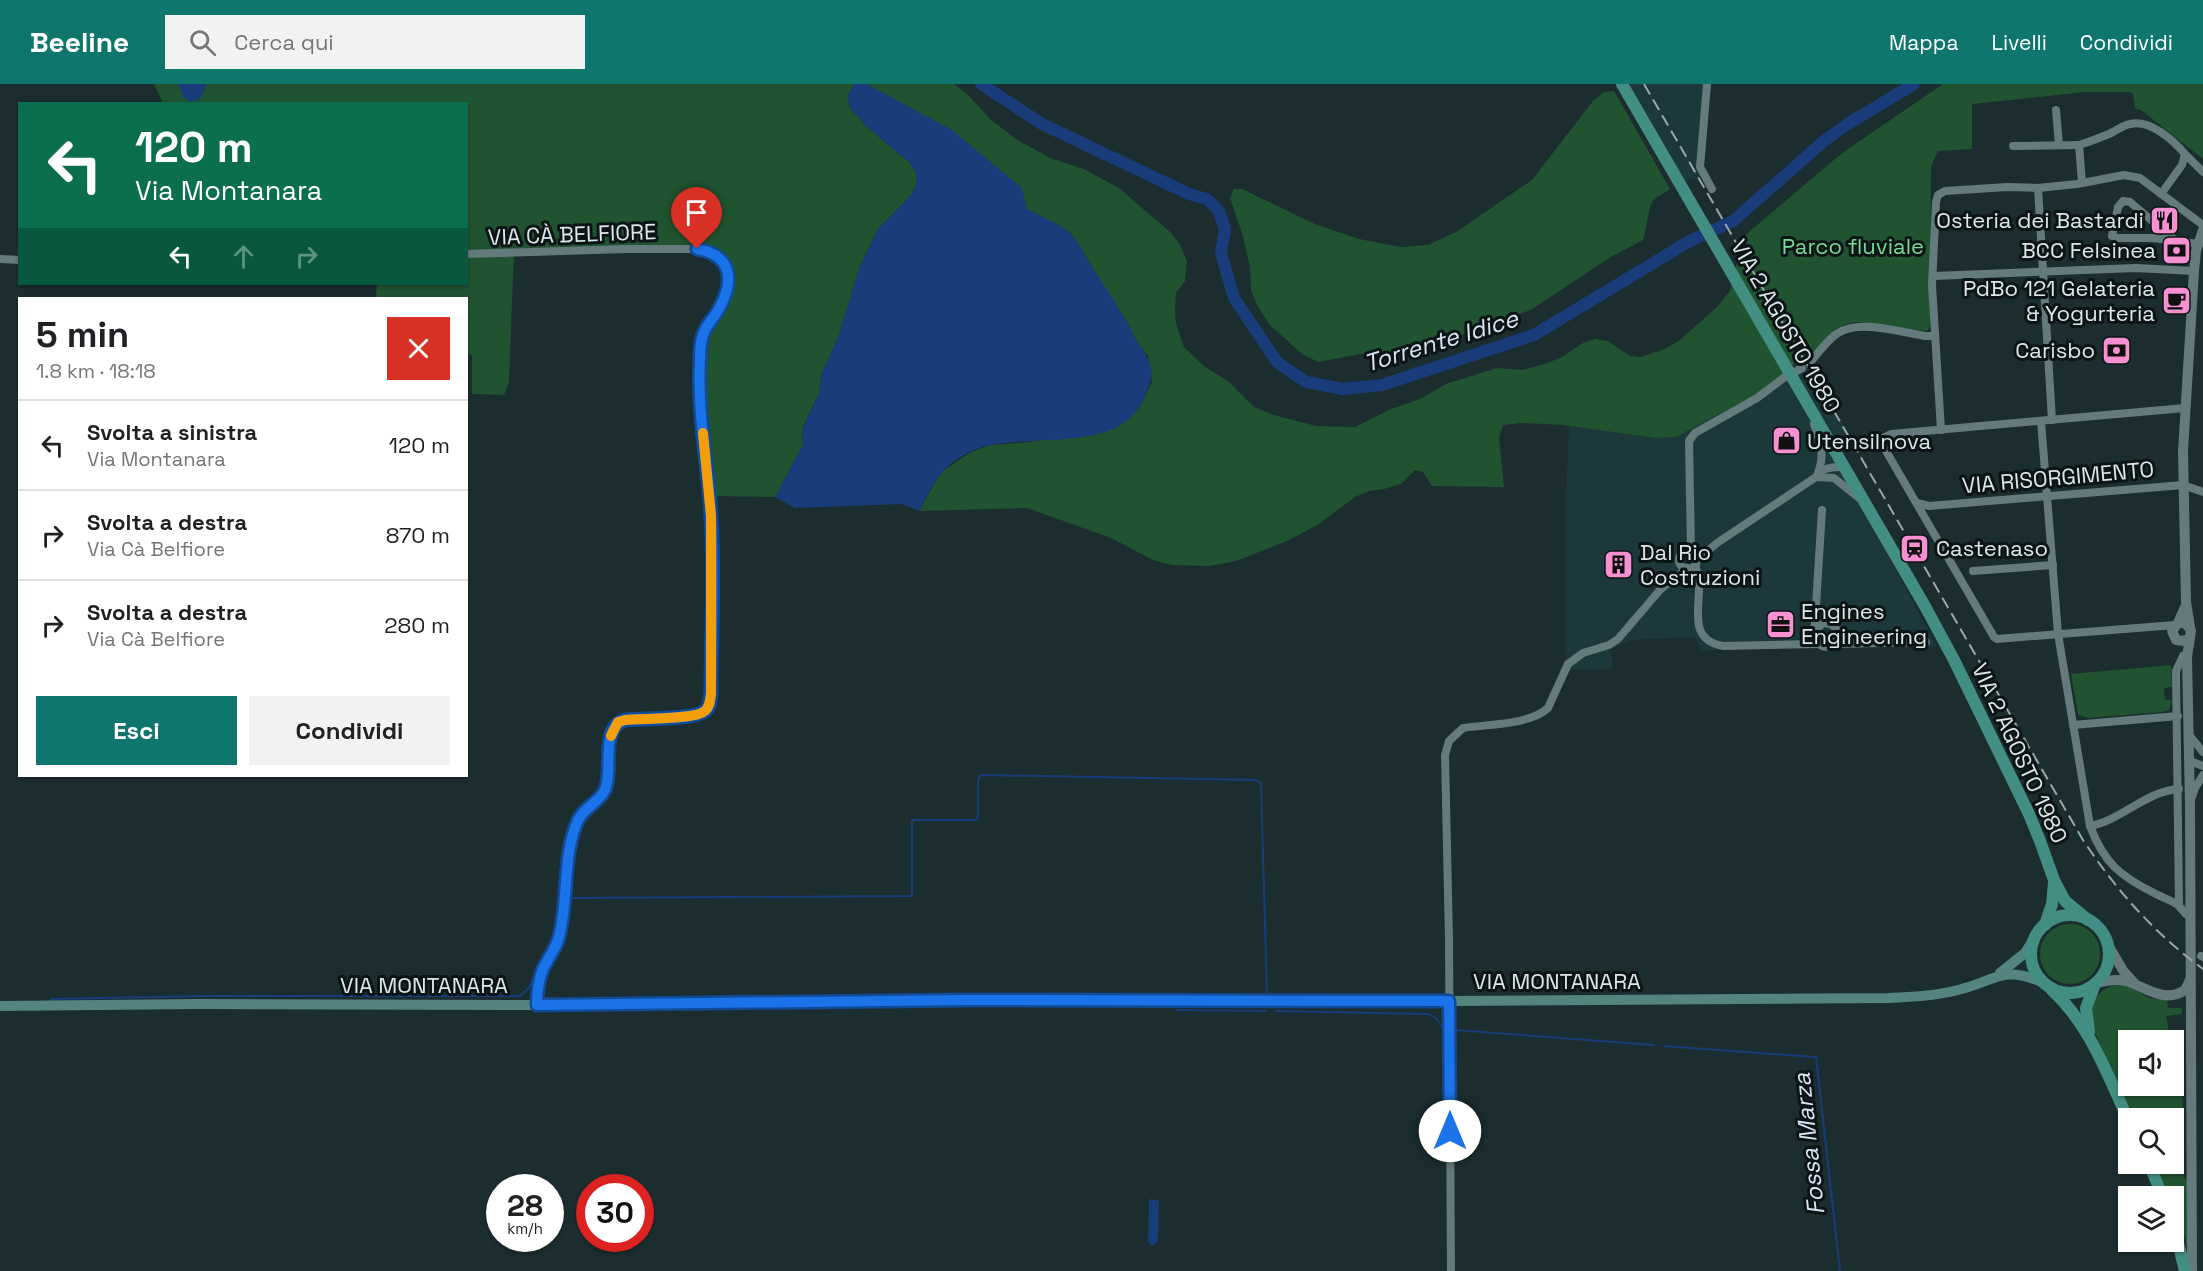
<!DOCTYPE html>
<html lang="it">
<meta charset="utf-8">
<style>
body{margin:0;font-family:"Space Grotesk",sans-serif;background:#f2f2f2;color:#202124;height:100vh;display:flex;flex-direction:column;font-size:22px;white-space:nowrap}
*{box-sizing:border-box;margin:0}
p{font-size:20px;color:#757577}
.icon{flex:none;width:33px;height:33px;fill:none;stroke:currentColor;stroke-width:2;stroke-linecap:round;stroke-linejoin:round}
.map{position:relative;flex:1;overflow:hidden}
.details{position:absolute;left:18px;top:213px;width:450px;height:480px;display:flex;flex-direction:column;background:#fff;border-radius:0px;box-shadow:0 2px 4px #0004}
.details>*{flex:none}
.top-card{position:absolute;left:18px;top:18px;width:450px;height:183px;border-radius:0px;box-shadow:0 2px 4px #0004;background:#0b6e4f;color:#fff;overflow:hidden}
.fabs{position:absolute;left:2118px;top:946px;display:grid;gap:12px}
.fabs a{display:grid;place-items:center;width:66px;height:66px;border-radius:0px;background:#fff;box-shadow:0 2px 4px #0004;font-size:30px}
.speed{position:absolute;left:486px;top:1090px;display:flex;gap:12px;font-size:30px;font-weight:700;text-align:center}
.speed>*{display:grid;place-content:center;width:78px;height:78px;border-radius:50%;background:#fff;box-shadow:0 2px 4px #0004;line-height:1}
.speed small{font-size:15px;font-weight:400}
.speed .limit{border:9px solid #d22;background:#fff;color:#111}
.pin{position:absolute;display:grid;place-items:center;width:51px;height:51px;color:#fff;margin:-62px -26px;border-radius:50% 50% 50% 0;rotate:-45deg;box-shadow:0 0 6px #0007}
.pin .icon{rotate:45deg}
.me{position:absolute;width:66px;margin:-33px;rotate:0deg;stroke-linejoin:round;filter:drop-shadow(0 0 4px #0008)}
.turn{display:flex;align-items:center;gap:21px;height:126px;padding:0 18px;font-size:27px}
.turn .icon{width:78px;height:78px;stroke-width:2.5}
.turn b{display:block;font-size:42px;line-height:51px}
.lanes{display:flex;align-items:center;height:57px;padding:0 18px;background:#0003;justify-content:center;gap:30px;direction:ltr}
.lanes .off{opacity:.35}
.round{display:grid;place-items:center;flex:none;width:63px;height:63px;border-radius:0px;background:#f2f2f2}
.headline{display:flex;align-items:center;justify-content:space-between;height:102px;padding:0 18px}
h1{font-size:36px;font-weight:700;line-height:45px}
.primary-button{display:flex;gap:12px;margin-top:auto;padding:12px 18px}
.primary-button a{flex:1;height:69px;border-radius:0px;background:#0f766e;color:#fff;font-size:24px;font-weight:700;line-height:69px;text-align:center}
.primary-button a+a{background:#f2f2f2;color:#202124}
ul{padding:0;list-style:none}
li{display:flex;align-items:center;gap:18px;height:90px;padding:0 18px;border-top:2px solid #e0e0e0}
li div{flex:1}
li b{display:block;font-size:22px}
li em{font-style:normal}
header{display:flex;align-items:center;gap:36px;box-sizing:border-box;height:84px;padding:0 30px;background:#0f766e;color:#fff}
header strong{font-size:28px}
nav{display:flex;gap:33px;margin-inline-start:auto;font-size:21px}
.search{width:420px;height:54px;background:#f2f2f2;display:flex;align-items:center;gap:15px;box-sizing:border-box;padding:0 21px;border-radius:0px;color:#757577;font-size:22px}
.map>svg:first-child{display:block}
.built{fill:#1c383b}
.green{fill:#205330;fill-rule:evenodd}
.water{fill:#193c7a}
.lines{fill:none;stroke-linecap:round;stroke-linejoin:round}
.stream{stroke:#193c7a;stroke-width:2}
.river{stroke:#193c7a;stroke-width:12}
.minor{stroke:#657a7c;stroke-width:8}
.tertiary{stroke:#657a7c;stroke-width:10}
.secondary{stroke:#538480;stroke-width:10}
.primary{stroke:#428e83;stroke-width:12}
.rail{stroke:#9aa7a9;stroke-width:2;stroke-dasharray:12 6;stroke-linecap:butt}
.route-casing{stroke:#114b97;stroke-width:15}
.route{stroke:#1a73e8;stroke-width:10}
.slow{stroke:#f59e0b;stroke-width:10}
.labels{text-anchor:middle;stroke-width:6;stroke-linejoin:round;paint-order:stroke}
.poi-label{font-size:22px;fill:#dce7e9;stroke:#0c1415;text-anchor:end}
.street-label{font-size:22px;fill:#dce7e9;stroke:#0c1415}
.park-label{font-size:22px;fill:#76de94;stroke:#0c1415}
.water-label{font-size:24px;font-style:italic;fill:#d8e3f6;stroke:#0c1415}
</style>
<header>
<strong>Beeline</strong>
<div class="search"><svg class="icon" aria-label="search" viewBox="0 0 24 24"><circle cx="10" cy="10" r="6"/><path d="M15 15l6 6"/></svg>Cerca qui</div>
<nav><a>Mappa</a><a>Livelli</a><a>Condividi</a></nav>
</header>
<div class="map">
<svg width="2203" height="1187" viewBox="0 0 2203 1187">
<rect width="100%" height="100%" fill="#1b2d2f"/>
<g class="built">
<path d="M1618,0h93l-7,92 -24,6z"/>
<path d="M1800,267l49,84 -19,10 107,202 -194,1 -41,3 -7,-14 -65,3 -19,10 2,19 -47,1v-175l3,-69 86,12 21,-1 109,-58z"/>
</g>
<g class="green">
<path d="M154,0h700l-6,11 2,13 17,19 42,35 7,11v12l-4,9 -34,35 -18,37 -22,72 -16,35 -3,20 -17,36 1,16 -28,52 -66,-1 -7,-89 1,-71 22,-32 5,-36 -8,-13 -18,-7 -190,3 -5,131 -5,13 -32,-1v-39l-5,-1 -1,-56h-90l1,-14h89v-180l-303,-1z"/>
<path d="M862,0h92l15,12 21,23 26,20 34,19 34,11 35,19 51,44 9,11 8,18 -2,20 -9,12 -1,16 1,14 8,24 21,20 23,14 26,26 20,8 42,11 39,1 36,-18 29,-10 26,-15 51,-16 25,2 23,-6 17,-7 21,-14 13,-4 12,2 22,15 10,1 25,-8 15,-9 37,-33 13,-16 8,-33 10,-14 -5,-7 99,-84 101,-69h260v75l-62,-49 -6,-1 -2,-15 -2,-2h-46l-113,12v45l-34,2 -7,16 -1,160 -3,4 -71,-9c-25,4 -26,14 -42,31l-7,-11 -22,37 -109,58 -21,1 -92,-13 -41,-2 -19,2 -4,13 5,49 -72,-1 -9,-14 -8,-2 -14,14 -17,5 -15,2 -14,6 -36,27 -32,17 -51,20 -27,5 -38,-1 -18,-5 -42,-22 -84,-30 -108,3 22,-39 30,-20 20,-7 39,-3 108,-32 14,-28 -4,-26 -9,-10 -11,-22 -58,-92 -43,-23z"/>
<path d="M1614,7l56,98c-4,4 -13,7 -17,12 -5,6 -6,29 -10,39l-32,17 -79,52 -23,10 -101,33 -48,2 -42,8 -16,-8 -33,-30 -12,-19 -6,-14 -1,-24 -8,-34 -12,-35 4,-9h8l73,35 44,15 42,8 27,-2 28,-13 76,-52 61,-79 11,-9z"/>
<path d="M2171,581l1,22 -8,1 1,12h7l-3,10 -7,2 -74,6 -10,-3 -7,-41z"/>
<circle cx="2070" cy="870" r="30"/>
<path d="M2119,900l11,3 19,11 18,2 1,8h14v6l-16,2 3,16 13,-1 1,144 4,7v64l-13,-42v-7h-4l-15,-33h19v-45h-39l-40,-86c-7,-24 -4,-43 24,-49zM2128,957h46v45h-46z"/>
</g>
<g class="water">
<path d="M178,0h29l-7,15 -9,3 -7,-4z"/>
<path d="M854,0h13l85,46 70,58 5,21c12,7 36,16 44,25 7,7 12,18 17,27 13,20 27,40 39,61 5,8 8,17 13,24 16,24 14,28 3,54 -26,58 -123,29 -171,51 -31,14 -38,32 -53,60l-17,-7 -107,4 -20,-11 28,-52 -1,-15 17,-37 3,-20 16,-35 22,-72 18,-37 34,-35 4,-9v-12l-7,-11 -42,-35 -17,-19 -2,-13z"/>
<path d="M1151,1115l8,2 -1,41 -6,4 -4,-5 1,-41z"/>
</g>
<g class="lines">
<g class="stream">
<path d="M568,753l4,-17 10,-12"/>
<path d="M570,814l342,-2v-76h64l2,-4v-34l1,-5 4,-2 273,5 5,3 6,212"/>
<path d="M51,915l154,-3h315l8,-7 22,-44 6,-15 4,-36"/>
<path d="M1177,926l89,1"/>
<path d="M1276,927l153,3 7,4 9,13"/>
<path d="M1456,946l198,15"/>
<path d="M1664,962l152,11 24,214"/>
</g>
<path class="river" d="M981,0l61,40 147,70 18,5 12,12 6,18 -4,24 13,45 43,64 29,20 37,7 39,-4 152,-50 154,-93 45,-21 91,-80 22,-16 68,-41"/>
<g class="minor">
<path d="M1707,0l-7,83 12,22"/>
<path d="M2056,26l3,35"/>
<path d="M2013,62l66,-1"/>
<path d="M2185,70l18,18"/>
<path d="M2082,99l-3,-38c10,-3 20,-7 30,-11 7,-3 14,-9 21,-10 20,-5 43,16 55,30l-3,11 -21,29"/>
<path d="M2038,104l14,232"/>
<path d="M2176,157l-46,-39 -7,-1 -5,6 -6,29 6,2h35l45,6"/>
<path d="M466,170l160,-5h71c34,6 38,30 23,58 -4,8 -11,15 -15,23 -5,9 -5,21 -5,31 -2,52 8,104 11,155 4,59 0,119 0,178 -1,6 -1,13 -6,17 -11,9 -63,7 -80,9 -23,7 -14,41 -18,61 -3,18 -17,22 -27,35 -2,3 -4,8 -5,12 -14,34 -7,74 -16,109 -4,11 -11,21 -16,32 -5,12 -6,24 -5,36"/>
<path d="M0,175l20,1"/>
<path d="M1933,192l203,-8 58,3"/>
<path d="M1812,276c8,-9 16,-21 26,-27 21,-14 63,-1 87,3h9"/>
<path d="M1795,288l7,-4"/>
<path d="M2041,337l17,213 32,192c14,37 30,50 64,67 9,5 18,7 25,13"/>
<path d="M1814,340c7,19 11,30 4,49"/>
<path d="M1941,346l-9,-145 4,-83 2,-7 7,-4 62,-4 31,1 39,-4 47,-9 16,3 63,47"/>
<path d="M1816,393l18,1 25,20"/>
<path d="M1917,419l12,3 254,-21 20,7"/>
<path d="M1691,467l-2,-110 6,-8 62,-35 28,-21"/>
<circle cx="1688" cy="476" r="9"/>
<path d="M1697,476l20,-17 99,-66c6,-10 17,-10 28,-10"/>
<path d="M1695,481c2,6 4,12 4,19 1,24 -11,56 24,62l94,-2"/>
<path d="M1973,487l80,-6"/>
<path d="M2175,541l-178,14 -3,-2 -112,-193 1,-6 8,-4 294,-26"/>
<path d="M1815,547l8,-8 8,1 6,6 -1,11c-7,9 -18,7 -22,-4l8,-127"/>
<path d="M1834,560l92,-2"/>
<path d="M2183,572l-7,15 3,235 7,8 5,2"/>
<path d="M2073,641l105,-9"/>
<path d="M2189,651l14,17"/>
<path d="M2190,677l13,5"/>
<path d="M2192,713l3,-9 8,-13"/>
<path d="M2090,742c32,-6 56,-35 89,-37"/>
<path d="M2201,872l2,1"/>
<path d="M1451,1187l-2,-331 -4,-185 4,-14 14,-13c25,-4 67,-3 85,-20l20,-44 15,-11 26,-8 9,-6 42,-49 27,-22"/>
</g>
<g class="tertiary">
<path d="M2178,539h7l6,7 -1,8 -6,3 -8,-1 -4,-9 6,-8 7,-16"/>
<path d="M2190,543l-4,-25 -3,-151 11,-180 2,-20 7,-21"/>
<path d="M2190,554l-3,18 3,150 2,465"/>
<path d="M2108,861l16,27 11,12"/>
<path d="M2097,899c10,-3 19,-4 29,-2 20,6 38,23 59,9l5,-10"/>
</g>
<g class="secondary">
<path d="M2000,889l25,-20 10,-16"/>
<path d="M0,922l197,-2 341,1 428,-5 483,1 439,-3c24,-1 46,-2 70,-8 38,-9 43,-25 84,-8"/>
</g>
<g class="primary">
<path d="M1622,0l304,524 28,52 75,154 11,27 14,39 11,21 23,19"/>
<circle cx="2070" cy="870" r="39"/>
<path d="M2045,841l7,-21 2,-22"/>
<path d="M2052,906c38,35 55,84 76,129"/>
<path d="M2089,948l-3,-24 9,-24"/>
<path d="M2149,1080l14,33"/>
<path d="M2174,1142l11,45"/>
</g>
<path class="rail" d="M1644,0l439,756c34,51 70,92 120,129"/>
</g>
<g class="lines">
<defs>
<path id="route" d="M697,165c34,6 38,30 23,58 -4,8 -11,15 -15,23 -5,9 -5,21 -5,31 -3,52 8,103 11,155 4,59 0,119 0,178 -1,6 -1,13 -6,17 -11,9 -63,7 -80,9 -26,8 -11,49 -20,70 -6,12 -21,18 -27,30 -16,36 -9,79 -19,117 -3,12 -11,21 -16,32 -5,12 -6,24 -6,36l429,-5 483,1 1,130"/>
</defs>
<use href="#route" class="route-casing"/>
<use href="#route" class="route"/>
<path class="slow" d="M611,652l7,-14 7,-2c17,-2 69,0 80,-9 5,-4 5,-11 6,-17v-178l-8,-83"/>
</g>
<defs>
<symbol id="restaurant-square" viewBox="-11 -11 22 22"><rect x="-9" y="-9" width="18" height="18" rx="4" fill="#f690d0" stroke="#0c1415"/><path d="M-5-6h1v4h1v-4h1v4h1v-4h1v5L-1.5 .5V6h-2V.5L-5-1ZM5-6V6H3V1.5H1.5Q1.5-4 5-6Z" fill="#111"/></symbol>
<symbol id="bank-square" viewBox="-11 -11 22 22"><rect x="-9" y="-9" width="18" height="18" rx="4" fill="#f690d0" stroke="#0c1415"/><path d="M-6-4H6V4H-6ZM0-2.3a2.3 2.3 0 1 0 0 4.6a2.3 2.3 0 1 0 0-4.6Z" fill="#111"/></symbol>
<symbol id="cafe-square" viewBox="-11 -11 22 22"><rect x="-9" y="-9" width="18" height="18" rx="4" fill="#f690d0" stroke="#0c1415"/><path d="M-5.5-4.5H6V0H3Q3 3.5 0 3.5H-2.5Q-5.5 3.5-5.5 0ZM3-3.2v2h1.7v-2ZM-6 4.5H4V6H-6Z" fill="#111"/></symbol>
<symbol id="shop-square" viewBox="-11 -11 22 22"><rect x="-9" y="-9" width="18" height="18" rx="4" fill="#f690d0" stroke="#0c1415"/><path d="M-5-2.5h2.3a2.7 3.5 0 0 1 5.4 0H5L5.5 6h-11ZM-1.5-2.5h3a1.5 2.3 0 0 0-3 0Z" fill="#111"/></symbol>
<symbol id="station-square" viewBox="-11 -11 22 22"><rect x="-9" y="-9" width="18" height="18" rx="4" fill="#f690d0" stroke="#0c1415"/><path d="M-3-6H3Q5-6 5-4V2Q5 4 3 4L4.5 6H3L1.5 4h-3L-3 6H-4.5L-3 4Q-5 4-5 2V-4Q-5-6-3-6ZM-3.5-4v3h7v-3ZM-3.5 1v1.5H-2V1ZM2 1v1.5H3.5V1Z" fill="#111"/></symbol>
<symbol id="building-square" viewBox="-11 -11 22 22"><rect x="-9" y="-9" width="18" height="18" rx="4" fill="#f690d0" stroke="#0c1415"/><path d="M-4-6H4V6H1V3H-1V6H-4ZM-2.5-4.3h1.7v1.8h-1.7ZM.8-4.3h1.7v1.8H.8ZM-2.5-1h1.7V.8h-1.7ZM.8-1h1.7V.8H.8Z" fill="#111"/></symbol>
<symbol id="office-square" viewBox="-11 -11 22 22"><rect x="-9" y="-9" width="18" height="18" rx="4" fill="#f690d0" stroke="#0c1415"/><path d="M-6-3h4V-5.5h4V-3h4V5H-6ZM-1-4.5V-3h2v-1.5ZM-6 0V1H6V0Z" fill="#111"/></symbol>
</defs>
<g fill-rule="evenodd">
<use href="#restaurant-square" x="2148" y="120" width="33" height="33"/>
<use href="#bank-square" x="2160" y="150" width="33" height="33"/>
<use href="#cafe-square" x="2160" y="200" width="33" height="33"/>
<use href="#bank-square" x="2100" y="250" width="33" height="33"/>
<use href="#shop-square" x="1770" y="340" width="33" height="33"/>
<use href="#station-square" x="1898" y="448" width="33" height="33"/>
<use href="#building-square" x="1602" y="464" width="33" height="33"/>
<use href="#office-square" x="1764" y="524" width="33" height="33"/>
</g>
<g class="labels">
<g class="poi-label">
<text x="2144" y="144">Osteria dei Bastardi</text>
<text x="2156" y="174">BCC Felsinea</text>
<text x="2155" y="212">PdBo 121 Gelateria<tspan x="2155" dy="25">&amp; Yogurteria</tspan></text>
<text x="2095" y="274">Carisbo</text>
<text x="1807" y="365" text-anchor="start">Utensilnova</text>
<text x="1936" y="472" text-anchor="start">Castenaso</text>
<text x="1640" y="476" text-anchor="start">Dal Rio<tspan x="1640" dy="25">Costruzioni</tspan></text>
<text x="1801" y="535" text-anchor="start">Engines<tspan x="1801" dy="25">Engineering</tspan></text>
</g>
<g class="street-label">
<text transform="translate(572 150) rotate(-2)" y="8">VIA CÀ BELFIORE</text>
<text transform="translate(1786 242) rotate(60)" y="8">VIA 2 AGOSTO 1980</text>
<text transform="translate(2058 393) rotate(-5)" y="8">VIA RISORGIMENTO</text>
<text transform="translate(2020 669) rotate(65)" y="8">VIA 2 AGOSTO 1980</text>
<text x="1557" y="905">VIA MONTANARA</text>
<text x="424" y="909">VIA MONTANARA</text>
</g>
<g class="park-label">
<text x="1853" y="170">Parco fluviale</text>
</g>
<g class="water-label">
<text transform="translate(1441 257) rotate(-17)" y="8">Torrente Idice</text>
<text transform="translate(1809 1060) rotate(-96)" y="8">Fossa Marza</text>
</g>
</g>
</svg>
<div class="fabs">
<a><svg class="icon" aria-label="sound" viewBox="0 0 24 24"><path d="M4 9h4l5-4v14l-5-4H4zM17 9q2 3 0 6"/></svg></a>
<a><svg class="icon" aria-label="search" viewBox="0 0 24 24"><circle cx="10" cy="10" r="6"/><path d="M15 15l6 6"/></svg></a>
<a><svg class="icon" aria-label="layers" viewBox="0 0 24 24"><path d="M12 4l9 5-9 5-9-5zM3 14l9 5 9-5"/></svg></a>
</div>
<div class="speed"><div>28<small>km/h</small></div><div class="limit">30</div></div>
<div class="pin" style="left:697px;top:165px;background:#d93025"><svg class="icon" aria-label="arrive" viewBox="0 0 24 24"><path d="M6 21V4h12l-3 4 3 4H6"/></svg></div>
<svg class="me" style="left:1450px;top:1047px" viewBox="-20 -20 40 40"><circle r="19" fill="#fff"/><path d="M0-13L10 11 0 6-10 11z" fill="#1a73e8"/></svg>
<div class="top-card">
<div class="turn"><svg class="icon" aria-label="left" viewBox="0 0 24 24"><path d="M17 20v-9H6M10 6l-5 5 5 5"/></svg><div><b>120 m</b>Via Montanara</div></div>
<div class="lanes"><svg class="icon" aria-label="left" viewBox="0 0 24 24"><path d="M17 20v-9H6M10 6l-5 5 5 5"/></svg><svg class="icon off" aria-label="ahead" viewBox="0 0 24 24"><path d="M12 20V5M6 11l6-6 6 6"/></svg><svg class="icon off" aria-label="right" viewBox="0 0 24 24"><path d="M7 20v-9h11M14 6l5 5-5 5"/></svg></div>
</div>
<section class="details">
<div class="headline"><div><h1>5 min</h1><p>1.8 km · 18:18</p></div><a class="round" style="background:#d93025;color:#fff"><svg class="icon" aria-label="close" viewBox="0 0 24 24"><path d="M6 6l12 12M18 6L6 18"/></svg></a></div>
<ul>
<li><svg class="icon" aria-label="left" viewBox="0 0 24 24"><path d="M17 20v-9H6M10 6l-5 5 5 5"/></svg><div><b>Svolta a sinistra</b><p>Via Montanara</p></div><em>120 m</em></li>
<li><svg class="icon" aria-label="right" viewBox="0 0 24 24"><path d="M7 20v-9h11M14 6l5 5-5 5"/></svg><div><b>Svolta a destra</b><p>Via Cà Belfiore</p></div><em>870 m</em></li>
<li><svg class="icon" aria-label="right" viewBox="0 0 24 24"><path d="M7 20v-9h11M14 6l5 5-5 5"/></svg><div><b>Svolta a destra</b><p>Via Cà Belfiore</p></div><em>280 m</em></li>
</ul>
<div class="primary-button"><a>Esci</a><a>Condividi</a></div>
</section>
</div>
